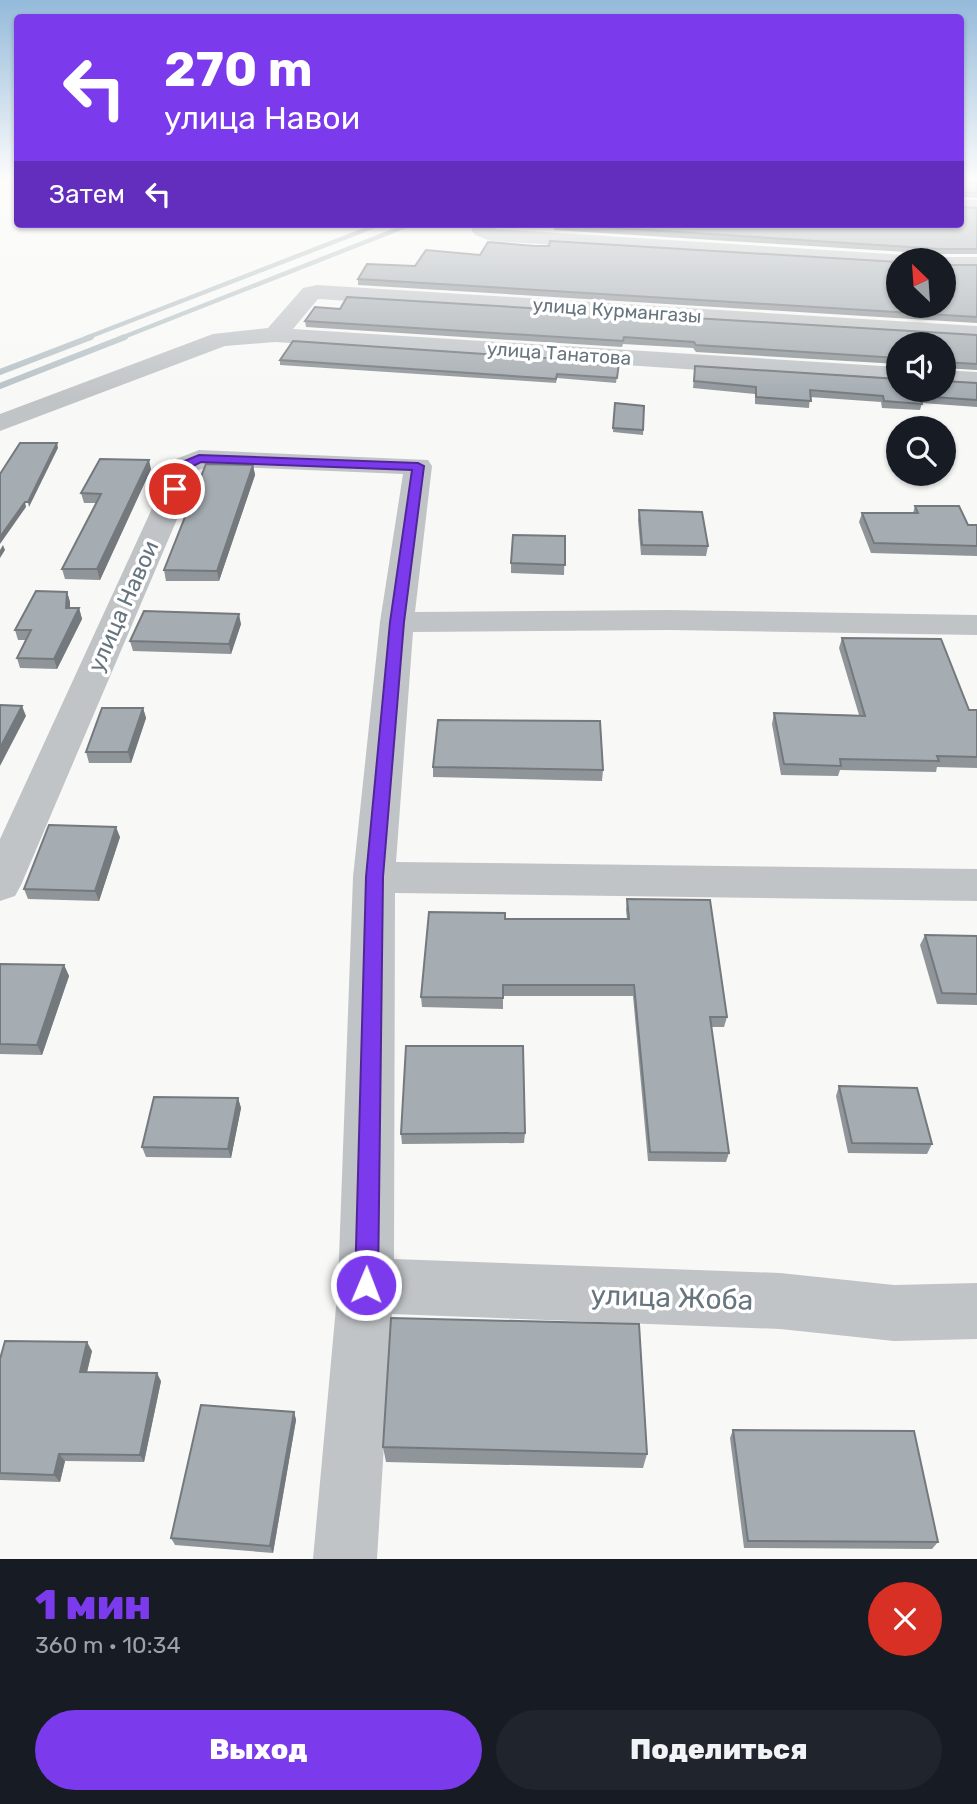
<!DOCTYPE html>
<html lang="ru">
<meta charset="utf-8">
<style>
body{margin:0;font-family:Rubik,sans-serif;background:#20242c;color:#f1f3f6;height:100vh;display:flex;flex-direction:column;font-size:26px;white-space:nowrap}
*{box-sizing:border-box;margin:0}
p{font-size:23px;color:#9ea1a6}
.icon{flex:none;width:38px;height:38px;fill:none;stroke:currentColor;stroke-width:2;stroke-linecap:round;stroke-linejoin:round}
.map{position:relative;height:1559px;overflow:hidden}
.sheet{display:flex;flex-direction:column;background:#171b24;flex:1}
.sheet>*{flex:none}
.hud{position:absolute;left:14px;top:14px;width:950px;height:214px;border-radius:7px;box-shadow:0 2px 5px #0004;background:#7c3aed;color:#fff;overflow:hidden}
.needle{width:46px;rotate:335deg}
.buttons{position:absolute;left:886px;top:248px;display:grid;gap:14px}
.buttons a{display:grid;place-items:center;width:70px;height:70px;border-radius:50%;background:#171b24;box-shadow:0 2px 5px #0004;font-size:35px}
.pin{position:absolute;display:grid;place-items:center;width:60px;height:60px;color:#fff;margin:-30px;border:4px solid #fff;border-radius:50%;box-shadow:0 2px 7px #0007}
.me{position:absolute;width:77px;margin:-38px;rotate:1deg;stroke-linejoin:round;filter:drop-shadow(0 0 5px #0008)}
.turn{display:flex;align-items:center;gap:24px;height:147px;padding:0 35px;font-size:32px}
.turn .icon{width:91px;height:91px;stroke-width:2.5}
.turn b{display:block;font-size:49px;line-height:60px}
.then{display:flex;align-items:center;height:66px;padding:0 35px;background:#0003;gap:14px;font-size:26px}
.round{display:grid;place-items:center;flex:none;width:74px;height:74px;border-radius:37px;background:#20242c}
.overview{display:flex;align-items:center;justify-content:space-between;height:119px;padding:0 35px}
h1{font-size:42px;font-weight:800;line-height:52px;color:#7c3aed}
.cta{display:flex;gap:14px;margin-top:auto;padding:14px 35px}
.cta a{flex:1;height:80px;border-radius:42px;background:#7c3aed;color:#fff;font-size:28px;font-weight:800;line-height:80px;text-align:center}
.cta a+a{background:#20242c;color:#f1f3f6}
.map>svg:first-child{display:block}
.lines{fill:none;stroke-linecap:round;stroke-linejoin:round}
.stream-far1{stroke:#b7c2c6;stroke-width:4.5}
.stream{stroke:#b7c2c6;stroke-width:6}
.minor{fill:#c0c4c7;fill-rule:evenodd}
.wall{fill:#8f9599}
.shaded-wall{fill:#74797d}
.building{fill:#a6adb2;stroke:#74797d;stroke-width:2}
.route{fill:#7c3aed;stroke:#51269a;stroke-width:2}
.labels{text-anchor:middle;stroke-width:7;stroke-linejoin:round;paint-order:stroke}
.far-street-label{font-size:19px;fill:#66757e;stroke:#fff}
.street-label{font-size:23px;fill:#66757e;stroke:#fff}
.near-street-label{font-size:28px;fill:#66757e;stroke:#fff}
</style>
<div class="map">
<svg width="977" height="1559" viewBox="0 0 977 1559">
<rect width="100%" height="100%" fill="#f8f8f6"/>
<g class="lines">
<g class="stream-far1">
<path d="M86,338l294,-114"/>
<path d="M121,338l290,-114"/>
</g>
<g class="stream">
<path d="M0,372l91,-35"/>
<path d="M0,386l125,-49"/>
</g>
<g class="minor">
<path d="M961,199l16,1v12l-16,-1z"/>
<path d="M473,224h20l2,5 443,28h39v12l-34,-1v-7h-45v4l-407,-24 -16,-6 -3,-4z"/>
<path d="M317,285l660,41v14l-659,-41 -25,30 605,38v16l-623,-41 -50,4 -225,85v-17l213,-80 55,-6 35,-40z"/>
<path d="M943,370l34,2v16l-34,-2z"/>
<path d="M199,450l229,10 4,6 -17,146 254,-2 308,5v20l-308,-5 -256,2 -17,230 581,7v32l-582,-8 -1,366 386,14 114,12 83,-2v56l-83,2 -114,-12 -388,-15 -15,245h-64l25,-274 15,-408 27,-255 23,-148 -189,-8 -16,4 -177,415 -6,11 -15,5v-62l172,-374 4,-6z"/>
</g>
</g>
<g class="wall">
<path d="M961,179h16v19l-16,-1z"/>
<path d="M977,208v46h-39l-384,-24v-6z"/>
<path d="M535,246l409,19h33v58l-619,-38v-6l57,-13z"/>
<path d="M340,309l637,26v35l-34,-2 -45,-23v19l-202,-12 -3,-4 -70,-4 -1,3 -316,-20 -1,-6z"/>
<path d="M280,360l339,3 -3,20 -59,-5 -1,5 -276,-18z"/>
<path d="M695,366l282,17v24l-55,-4 -2,7 -38,-2 -1,-6 -71,-5 -1,11 -54,-4v-10l-62,-6z"/>
<path d="M615,403l29,3 -1,29 -30,-3z"/>
<path d="M253,465l2,10 -36,106h-53l-2,-11z"/>
<path d="M151,469l-51,111 -35,-1 -3,-10 34,-66h-12l-3,-10z"/>
<path d="M915,506l53,19h9v31l-106,-3 -12,-31 3,-9h51z"/>
<path d="M639,510l69,36 -2,10 -65,-1 -3,-35z"/>
<path d="M565,536l-1,39 -53,-2v-10z"/>
<path d="M67,592l3,10v6h9l3,11 -25,50 -37,-1 -3,-10 9,-18h-8l-3,-10z"/>
<path d="M241,624l-10,30 -98,-3 -3,-10z"/>
<path d="M842,638l127,72h8v58l-40,-1 -1,5 -96,-2 -2,6 -57,-1 -9,-51 2,-11 85,2 -20,-67z"/>
<path d="M143,708l3,10 -15,45h-42l-3,-11z"/>
<path d="M433,767l170,3 -1,11 -169,-4z"/>
<path d="M120,837l-21,64 -71,-2 -4,-10z"/>
<path d="M627,899l100,118 -3,10h-13l18,126 -3,9 -78,-1 -15,-165h-130v13l-81,-2 -1,-10 84,-78h122l-1,-9z"/>
<path d="M925,935l52,1v69l-40,-1 -17,-59z"/>
<path d="M0,964l64,1 5,11 -27,79 -42,-1z"/>
<path d="M839,1086l93,58 -5,10 -79,-1 -12,-57z"/>
<path d="M238,1098l3,10 -10,50 -85,-1 -4,-10z"/>
<path d="M525,1133l-1,10 -122,1 -1,-10z"/>
<path d="M92,1351l-5,21 74,9 -17,81 -79,-1 -5,21 -60,-2v-121z"/>
<path d="M294,1412l2,8 -23,133 -98,-8 -4,-7z"/>
<path d="M733,1430l205,112 -6,7 -188,-1 -14,-110z"/>
<path d="M383,1447l264,7 -4,14 -257,-6z"/>
</g>
<g class="shaded-wall">
<path d="M57,443l1,5 -29,59 -1,-5z"/>
<path d="M149,460l2,9 -51,111 -3,-11z"/>
<path d="M253,465l2,10 -36,106 -2,-10z"/>
<path d="M25,502l1,5 -26,37v-7z"/>
<path d="M3,545l2,5 -5,8v-8z"/>
<path d="M67,592l3,10v16l-4,-10z"/>
<path d="M79,608l3,11 -25,50 -3,-10z"/>
<path d="M239,614l2,10 -10,30 -2,-10z"/>
<path d="M22,706l4,10 -26,50v-18z"/>
<path d="M143,708l3,10 -15,45 -3,-11z"/>
<path d="M116,827l4,10 -21,64 -4,-10z"/>
<path d="M64,965l5,11 -27,79 -5,-10z"/>
<path d="M238,1098l3,10 -10,50 -3,-9z"/>
<path d="M87,1342l5,9 -7,29 -5,-8z"/>
<path d="M157,1373l4,8 -17,81 -4,-7z"/>
<path d="M294,1412l2,8 -23,133 -3,-7z"/>
<path d="M59,1454l6,7 -5,21 -6,-7z"/>
</g>
<g class="building">
<path d="M961,179h16v14l-16,-1z"/>
<path d="M961,207l16,1v41h-37l-386,-25h407z"/>
<path d="M550,241l348,21v44h45v-45l1,4h33v52l-619,-38 9,-15 48,2 11,-16 54,5 8,-13 47,4h14z"/>
<path d="M902,258h40l1,3h-43z"/>
<path d="M347,297l630,38v29l-34,-2v-17h-45v13l-202,-13 -2,-3 -70,-5 -1,4 -318,-20 10,-14 25,2z"/>
<path d="M293,341l326,22 -2,15 -60,-4 -1,5 -276,-19z"/>
<path d="M695,366l203,13v11h45v-9l34,2v17l-57,-4 2,8 -38,-3 -1,-5 -73,-6 1,11 -55,-4v-10l-62,-6z"/>
<path d="M615,403l29,3 -1,24 -30,-2z"/>
<path d="M20,443h37l-29,59h-3l-25,35v-63z"/>
<path d="M100,459l49,1 -52,109h-35l39,-75 -20,-1z"/>
<path d="M206,464l47,1 -36,106 -53,-1z"/>
<path d="M915,506h44l9,19h9v21l-103,-3 -12,-30h56z"/>
<path d="M639,510l63,2 6,34 -66,-1z"/>
<path d="M513,535l52,1v29l-54,-2z"/>
<path d="M36,591l31,1 -1,16h13l-25,51 -37,-1 14,-28h-16z"/>
<path d="M144,611l95,3 -10,30 -99,-3z"/>
<path d="M842,638l99,1 28,71h8v47l-40,-1 2,5 -99,-2 1,7 -57,-2 -10,-51 91,3z"/>
<path d="M0,705l22,1 -22,42z"/>
<path d="M102,708h41l-15,44h-42z"/>
<path d="M438,720l162,1 3,49 -170,-3z"/>
<path d="M49,825l67,2 -21,64 -71,-2z"/>
<path d="M627,899l83,1 17,117h-17l19,136 -79,-1 -16,-167h-131v13l-82,-1 8,-85 76,1v6h124z"/>
<path d="M925,935l52,1v58l-35,-1z"/>
<path d="M0,964l64,1 -27,80 -37,-1z"/>
<path d="M406,1046h117l2,87 -124,1z"/>
<path d="M839,1086l78,2 15,56 -80,-1z"/>
<path d="M154,1097l84,1 -10,51 -86,-2z"/>
<path d="M391,1318l248,6 8,130 -264,-7z"/>
<path d="M5,1341l82,1 -7,30 77,1 -17,82 -81,-1 -5,21 -54,-2v-114z"/>
<path d="M201,1405l93,7 -24,134 -99,-8z"/>
<path d="M733,1430l181,1 24,111 -190,-1z"/>
</g>
<linearGradient id="sky" x2="0" y2="1"><stop stop-color="#94bada"/><stop offset="0.45" stop-color="#fcfcfb"/><stop offset="1" stop-color="#fcfcfb" stop-opacity="0"/></linearGradient>
<rect width="977" height="398" fill="url(#sky)"/>
<path class="route" d="M199,455l219,8 6,3 -20,156 -21,255 -5,408 -4,8 -8,4 -8,-4 -3,-8 11,-408 24,-255 22,-152 -211,-8 -10,5 -11,25h-9l-2,-3 13,-27z"/>
<g class="labels">
<g class="far-street-label">
<text transform="translate(617 310) rotate(4)" y="7">улица Курмангазы</text>
<text transform="translate(559 353) rotate(4)" y="7">улица Танатова</text>
</g>
<g class="street-label">
<text transform="translate(123 606) rotate(-66)" y="8">улица Навои</text>
</g>
<g class="near-street-label">
<text transform="translate(672 1297) rotate(2)" y="10">улица Жоба</text>
</g>
</g>
</svg>
<div class="buttons">
<a><svg class="needle" viewBox="-14 -14 28 28"><path d="M0-13l5 13h-10z" fill="#e53935"/><path d="M0 13l5-13h-10z" fill="#9ea1a6"/></svg></a>
<a><svg class="icon" aria-label="sound" viewBox="0 0 24 24"><path d="M4 9h4l5-4v14l-5-4H4zM17 9q2 3 0 6"/></svg></a>
<a><svg class="icon" aria-label="search" viewBox="0 0 24 24"><circle cx="10" cy="10" r="6"/><path d="M15 15l6 6"/></svg></a>
</div>
<div class="pin" style="left:175px;top:489px;background:#d93025"><svg class="icon" aria-label="arrive" viewBox="0 0 24 24"><path d="M6 21V4h12l-3 4 3 4H6"/></svg></div>
<svg class="me" style="left:366px;top:1285px" viewBox="-20 -20 40 40"><circle r="17" fill="#7c3aed" stroke="#fff" stroke-width="3"/><path d="M0-11L8 9 0 5-8 9z" fill="#fff"/></svg>
<div class="hud">
<div class="turn"><svg class="icon" aria-label="left" viewBox="0 0 24 24"><path d="M17 20v-9H6M10 6l-5 5 5 5"/></svg><div><b>270 m</b>улица Навои</div></div>
<div class="then">Затем<svg class="icon" aria-label="left" viewBox="0 0 24 24"><path d="M17 20v-9H6M10 6l-5 5 5 5"/></svg></div>
</div>
</div>
<section class="sheet">
<div class="overview"><div><h1>1 мин</h1><p>360 m · 10:34</p></div><a class="round" style="background:#d93025;color:#fff"><svg class="icon" aria-label="close" viewBox="0 0 24 24"><path d="M6 6l12 12M18 6L6 18"/></svg></a></div>
<div class="cta"><a>Выход</a><a>Поделиться</a></div>
</section>
